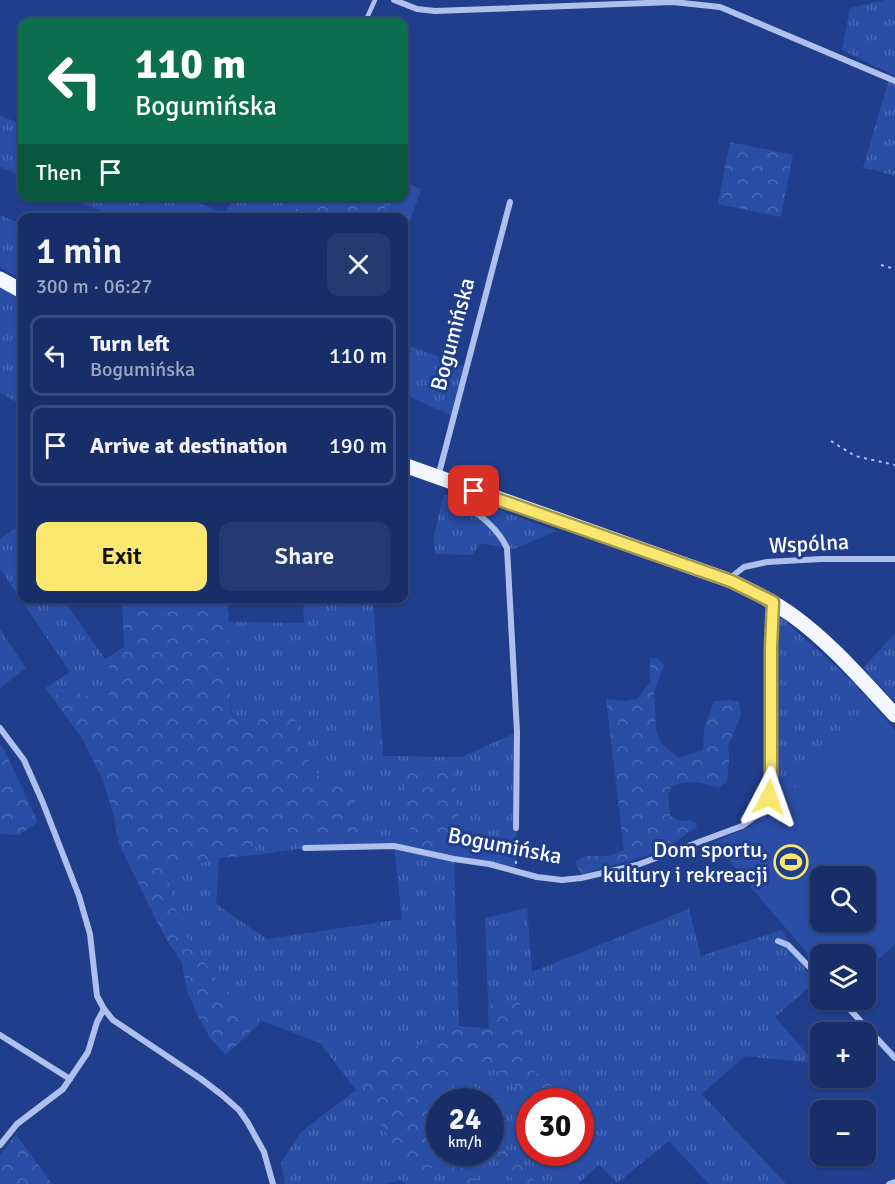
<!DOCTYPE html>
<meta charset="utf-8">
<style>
body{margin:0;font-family:Signika,sans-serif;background:#253a71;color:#f1f3f6;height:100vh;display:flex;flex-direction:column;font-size:22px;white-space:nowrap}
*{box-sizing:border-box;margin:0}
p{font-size:20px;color:#9fa8c0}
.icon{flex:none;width:33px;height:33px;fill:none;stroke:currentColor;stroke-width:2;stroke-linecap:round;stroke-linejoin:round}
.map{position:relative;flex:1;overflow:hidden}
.panel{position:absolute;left:18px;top:213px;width:390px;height:390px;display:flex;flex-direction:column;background:#182e69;border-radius:12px;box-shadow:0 2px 4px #0004,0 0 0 2px #364a7d}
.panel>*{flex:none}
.top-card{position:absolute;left:18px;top:18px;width:390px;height:183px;border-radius:12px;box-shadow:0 2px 4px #0004,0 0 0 2px #364a7d;background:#0b6e4f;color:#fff;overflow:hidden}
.tools{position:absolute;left:810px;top:866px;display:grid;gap:12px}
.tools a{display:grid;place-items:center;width:66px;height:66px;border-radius:12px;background:#182e69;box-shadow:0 2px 4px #0004,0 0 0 2px #364a7d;font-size:30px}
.speed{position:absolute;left:426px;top:1088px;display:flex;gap:12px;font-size:30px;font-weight:700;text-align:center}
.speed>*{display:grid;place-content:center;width:78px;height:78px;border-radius:50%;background:#182e69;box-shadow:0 2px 4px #0004,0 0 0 2px #364a7d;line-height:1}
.speed small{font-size:15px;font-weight:400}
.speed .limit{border:9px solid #d22;background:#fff;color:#111}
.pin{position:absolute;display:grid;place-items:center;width:51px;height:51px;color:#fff;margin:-26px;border-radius:12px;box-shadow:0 3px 9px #0006}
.me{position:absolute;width:66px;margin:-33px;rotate:4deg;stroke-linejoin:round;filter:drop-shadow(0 0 4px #0008)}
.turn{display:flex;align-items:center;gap:21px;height:126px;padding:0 18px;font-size:27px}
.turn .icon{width:78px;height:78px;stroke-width:2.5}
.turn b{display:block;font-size:42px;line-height:51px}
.then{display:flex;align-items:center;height:57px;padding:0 18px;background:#0003;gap:12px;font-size:22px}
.round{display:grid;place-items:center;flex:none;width:63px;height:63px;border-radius:12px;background:#253a71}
.overview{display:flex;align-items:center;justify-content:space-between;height:102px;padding:0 18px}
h1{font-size:36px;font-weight:600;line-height:45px}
.cta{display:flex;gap:12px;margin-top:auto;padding:12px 18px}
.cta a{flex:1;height:69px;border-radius:12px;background:#f9e76f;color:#111;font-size:24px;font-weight:600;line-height:69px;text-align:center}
.cta a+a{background:#253a71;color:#f1f3f6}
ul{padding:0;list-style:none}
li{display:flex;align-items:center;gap:18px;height:81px;margin:0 12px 9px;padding:0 6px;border:3px solid #364a7d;border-radius:12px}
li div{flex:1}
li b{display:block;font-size:22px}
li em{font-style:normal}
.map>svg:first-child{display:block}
.grass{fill:url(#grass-tufts);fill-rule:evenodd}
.forest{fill:url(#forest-crowns)}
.pitch{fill:#2a4ea5;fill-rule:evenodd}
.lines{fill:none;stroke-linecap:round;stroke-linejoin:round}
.path{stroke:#aec0ec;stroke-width:2;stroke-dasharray:3 4.5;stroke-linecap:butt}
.service{stroke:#aec0ec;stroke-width:4.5}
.minor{stroke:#aec0ec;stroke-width:6}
.primary{stroke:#f3f6fe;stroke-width:15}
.route-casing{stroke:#a29648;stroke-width:15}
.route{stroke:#f9e76f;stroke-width:10}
.labels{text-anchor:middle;stroke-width:6;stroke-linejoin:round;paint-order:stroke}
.street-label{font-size:22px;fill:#fff;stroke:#203e8c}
.poi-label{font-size:22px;fill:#fff;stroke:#203e8c;text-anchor:end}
</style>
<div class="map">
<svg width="895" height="1184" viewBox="0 0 895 1184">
<defs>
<pattern id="grass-tufts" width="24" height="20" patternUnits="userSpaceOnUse" patternTransform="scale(1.5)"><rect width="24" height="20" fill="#2a4ea5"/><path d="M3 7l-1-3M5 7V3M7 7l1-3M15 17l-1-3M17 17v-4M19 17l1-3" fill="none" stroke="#4a69b2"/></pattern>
<pattern id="forest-crowns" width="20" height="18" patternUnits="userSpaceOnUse" patternTransform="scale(1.5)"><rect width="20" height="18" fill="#2a4ea5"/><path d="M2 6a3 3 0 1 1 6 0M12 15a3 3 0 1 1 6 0" fill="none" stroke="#4a69b2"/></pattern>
</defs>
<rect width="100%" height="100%" fill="#203e8c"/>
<g class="grass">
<path d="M885,0h10v76l-53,-26 8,-42z"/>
<path d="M888,82l7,2v92l-20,-6 -12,-2z"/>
<path d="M0,115l22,10v52l-22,-10z"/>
<path d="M404,182l17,7 -17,50v-21l-289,-1 -48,-20h118l40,17 8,-17 171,-1z"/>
<path d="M0,215l22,10v55l-22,-13z"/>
<path d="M0,287l22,13v105l-22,-12z"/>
<path d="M404,344l63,23 -13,50 -50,-23z"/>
<path d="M444,494l21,4 92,33 -44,18 -34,-6 -6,12 -38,-1 -1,-19z"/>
<path d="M15,528l7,11v59l41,1 42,60 6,13 -3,30 -36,-11 -21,5 -6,-8 25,-16 -70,-103v-30z"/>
<path d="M303,599h70l10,157 79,1 55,-25 -1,139 -53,-11 -11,-95 -50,6 52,88 5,167 30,3 -4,-111 42,-10 5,64 157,-63 12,47 81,-26 32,53 -39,34 40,46 -70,-7 -43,38 84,90h-77l-40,-43 -52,42 -18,-18 -21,19h-173l-4,-4 -15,4h-103l2,-2 -4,-19 20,-31 55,-42 -36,-47 -58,-22 -19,-14 -28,-30 -34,-48 -15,-57 53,-14 -3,46 51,35 135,-20 -8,-73 -89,2 -49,7 -8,-68 -13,-42 -6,-63 -1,-60 76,1zM440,1101h50v51h-50zM530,1101h50v51h-50z"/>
<path d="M777,611l15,16 60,54 28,32 -107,95z"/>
<path d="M0,629l26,39 -26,20z"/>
<path d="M895,633v69l-32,-34z"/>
</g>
<g class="forest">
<path d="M730,142l63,13 -12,62 -63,-13z"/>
<path d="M325,196l55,1 10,20h-112z"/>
<path d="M122,599h106l1,82 3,37 53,-2 10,3 12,39 14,21 25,-1 9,23 4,37 -104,4 1,13 -37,3 -53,14 15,57 34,48 28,30 19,14 -36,34 -16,-17 -12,-22 -11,-25 -5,-28 -14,-21 -12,-22 -37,-76 -5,-27 -11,-36 -21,-43 -31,-42 21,-5 36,11 3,-30 -6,-13 19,-12z"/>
<path d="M656,657l8,8 -10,27 2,39 6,13 17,14 24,-8 1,-21 10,-28 16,-1 9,2 2,13 -13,31 1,13 -2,23 -9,6c-17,-6 -28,-9 -46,-2l-4,10 2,20 11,5 9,-1 6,3 1,5 -9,4 -12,10 -30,14 -65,18 -6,-12 10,-6h24l15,-6 -18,-151 19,2 12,-2 13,-17v-23z"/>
<path d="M0,745h2l36,77 -19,13 -19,-1z"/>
<path d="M453,765l10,95 -51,-11 -10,-78z"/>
<path d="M520,1001l7,61 -13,-2 65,40 -47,1 -34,-31 -17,-7 -29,21 14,17h-26v51h50l1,-22 46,54h-21l-23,-29 -21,29h-8l-24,-18 -35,8 -46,-99 100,-49 30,4 -1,-25z"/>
<path d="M16,1134l36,50h-52v-28z"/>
</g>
<path class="pitch" d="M880,713l15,17v214l-29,27v-17h-46v14l-55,-64 -51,-62 33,-14 26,-20zM820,876h46v45h-46z"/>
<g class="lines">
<g class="path">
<path d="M881,265l14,4"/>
<path d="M831,441l24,15 40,9"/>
<path d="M516,864v-27"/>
</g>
<path class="service" d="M365,22l10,-22"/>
<g class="minor">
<path d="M394,0l23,9 18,2 238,-9 47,5 175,74"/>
<path d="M438,477l72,-275"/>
<path d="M454,484l-1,11c20,16 43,29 54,53l10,184 -1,96"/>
<path d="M732,581l3,-7 9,-7 23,-5 55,-3h73"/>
<path d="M0,728l24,32 19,43 36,93 11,38 7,62 7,13 9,11 88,59 21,16 17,15 9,13 16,29 9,32"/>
<path d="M305,848l89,-2 60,13 35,5 48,13 25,3 19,-2 56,-13 105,-39 17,-12 10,-17 2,-22v-128l2,-42"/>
<path d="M778,941l10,4 32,33"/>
<path d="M840,999l55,59"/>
<path d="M0,1035l70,44"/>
<path d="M0,1145l17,-21 46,-35 25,-37 9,-30 7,-13"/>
<path d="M889,1184l6,-2"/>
</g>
<g class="primary">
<path d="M0,279l22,12"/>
<path d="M404,465l327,116c21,10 42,20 61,34 39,28 70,65 103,100"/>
</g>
</g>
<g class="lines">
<defs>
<path id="route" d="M474,491l257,90 42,21 -2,45v128l-2,22"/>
</defs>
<use href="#route" class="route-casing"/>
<use href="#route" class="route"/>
</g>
<defs>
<symbol id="stadium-ring" viewBox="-11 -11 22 22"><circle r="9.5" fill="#203e8c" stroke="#f9e76f" stroke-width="1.5"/><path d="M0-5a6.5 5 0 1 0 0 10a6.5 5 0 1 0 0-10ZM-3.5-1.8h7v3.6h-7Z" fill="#f9e76f"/></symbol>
</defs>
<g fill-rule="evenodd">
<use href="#stadium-ring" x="772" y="843" width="38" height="38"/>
</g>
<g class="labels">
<g class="street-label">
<text transform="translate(452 334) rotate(-75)" y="8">Bogumińska</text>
<text transform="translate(809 543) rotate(-3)" y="8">Wspólna</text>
<text transform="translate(505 845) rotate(11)" y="8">Bogumińska</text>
</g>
<g class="poi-label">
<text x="768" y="857">Dom sportu,<tspan x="768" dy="25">kultury i rekreacji</tspan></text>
</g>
</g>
</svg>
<div class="tools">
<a><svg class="icon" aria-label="search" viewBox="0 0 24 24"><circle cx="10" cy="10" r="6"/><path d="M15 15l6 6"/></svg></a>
<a><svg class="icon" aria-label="layers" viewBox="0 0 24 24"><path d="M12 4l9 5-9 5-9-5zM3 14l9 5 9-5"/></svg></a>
<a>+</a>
<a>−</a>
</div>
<div class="speed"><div>24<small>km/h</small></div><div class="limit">30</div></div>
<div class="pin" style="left:474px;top:491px;background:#d93025"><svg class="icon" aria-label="arrive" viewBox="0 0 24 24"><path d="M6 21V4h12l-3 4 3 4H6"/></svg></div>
<svg class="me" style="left:769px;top:797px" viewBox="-20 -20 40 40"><path d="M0-17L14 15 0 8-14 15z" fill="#f9e76f" stroke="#fff" stroke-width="4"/></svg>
<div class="top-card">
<div class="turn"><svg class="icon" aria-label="left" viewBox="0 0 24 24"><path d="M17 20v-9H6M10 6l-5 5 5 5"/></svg><div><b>110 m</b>Bogumińska</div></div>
<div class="then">Then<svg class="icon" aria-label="arrive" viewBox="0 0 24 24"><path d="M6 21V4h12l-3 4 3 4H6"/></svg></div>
</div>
<section class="panel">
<div class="overview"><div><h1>1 min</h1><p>300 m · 06:27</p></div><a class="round"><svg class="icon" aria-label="close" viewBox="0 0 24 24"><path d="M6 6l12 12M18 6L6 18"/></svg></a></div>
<ul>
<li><svg class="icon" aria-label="left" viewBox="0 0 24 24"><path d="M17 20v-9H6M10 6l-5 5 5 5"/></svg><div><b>Turn left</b><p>Bogumińska</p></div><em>110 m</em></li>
<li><svg class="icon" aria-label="arrive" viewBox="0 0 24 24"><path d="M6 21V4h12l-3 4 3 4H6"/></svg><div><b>Arrive at destination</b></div><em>190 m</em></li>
</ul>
<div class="cta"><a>Exit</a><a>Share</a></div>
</section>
</div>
